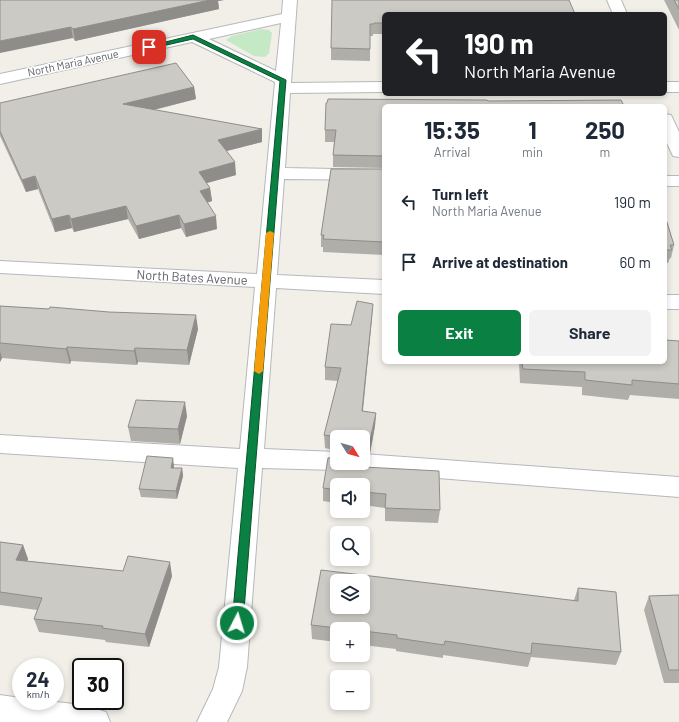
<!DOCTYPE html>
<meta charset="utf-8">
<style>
body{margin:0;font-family:Barlow,sans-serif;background:#f2f2f3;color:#1f2937;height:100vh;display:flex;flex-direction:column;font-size:15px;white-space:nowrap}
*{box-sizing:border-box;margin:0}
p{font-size:13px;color:#747a83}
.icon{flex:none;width:22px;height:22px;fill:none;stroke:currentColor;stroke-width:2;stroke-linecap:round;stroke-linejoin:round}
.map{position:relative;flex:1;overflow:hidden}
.sheet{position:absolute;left:382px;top:104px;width:285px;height:260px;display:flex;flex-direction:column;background:#fff;border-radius:6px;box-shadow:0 2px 6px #0003}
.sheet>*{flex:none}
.guide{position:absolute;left:382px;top:12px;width:285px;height:84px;border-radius:6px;box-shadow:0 2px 6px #0003;background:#202124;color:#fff;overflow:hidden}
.needle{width:26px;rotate:127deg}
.fabs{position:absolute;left:330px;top:430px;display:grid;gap:8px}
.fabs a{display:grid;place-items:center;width:40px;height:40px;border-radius:6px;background:#fff;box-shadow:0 2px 6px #0003;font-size:20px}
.speed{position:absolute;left:12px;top:658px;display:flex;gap:8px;font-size:20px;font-weight:700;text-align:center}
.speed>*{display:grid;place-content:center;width:52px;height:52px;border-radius:50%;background:#fff;box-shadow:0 2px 6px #0003;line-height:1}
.speed small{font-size:10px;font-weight:400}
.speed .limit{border:2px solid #111;border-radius:6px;background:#fff;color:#111}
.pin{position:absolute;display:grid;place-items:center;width:34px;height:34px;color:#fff;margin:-17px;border-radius:8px;box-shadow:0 2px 6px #0006}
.me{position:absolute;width:44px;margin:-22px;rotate:5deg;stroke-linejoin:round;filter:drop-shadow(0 0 3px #0008)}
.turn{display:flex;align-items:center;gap:14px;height:84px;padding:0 16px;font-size:18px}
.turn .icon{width:52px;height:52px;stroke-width:2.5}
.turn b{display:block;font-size:28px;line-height:34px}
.eta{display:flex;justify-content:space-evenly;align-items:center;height:68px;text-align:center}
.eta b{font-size:24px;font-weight:700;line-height:28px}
.cta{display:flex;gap:8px;margin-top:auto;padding:8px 16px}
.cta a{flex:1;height:46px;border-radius:6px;background:#0b8043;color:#fff;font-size:16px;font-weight:700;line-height:46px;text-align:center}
.cta a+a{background:#f2f2f3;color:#1f2937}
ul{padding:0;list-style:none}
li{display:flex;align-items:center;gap:12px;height:60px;padding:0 16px}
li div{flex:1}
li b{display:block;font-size:15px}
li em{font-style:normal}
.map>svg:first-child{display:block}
.green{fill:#c5e8c5}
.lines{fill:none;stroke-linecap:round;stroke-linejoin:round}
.minor-casing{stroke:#b5b8bc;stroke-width:2}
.minor{fill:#fff;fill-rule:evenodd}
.wall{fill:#afaea9}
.shaded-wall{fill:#8f8d8a}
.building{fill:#cccac5;stroke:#8f8d8a;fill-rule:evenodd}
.route{fill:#0b8043;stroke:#07532c}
.slow{fill:#f59e0b}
.labels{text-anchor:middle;stroke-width:3;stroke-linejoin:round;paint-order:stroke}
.far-street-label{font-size:11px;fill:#5f6368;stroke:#fff}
.street-label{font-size:13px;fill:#5f6368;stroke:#fff}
</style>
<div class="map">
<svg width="679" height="722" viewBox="0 0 679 722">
<rect width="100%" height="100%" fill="#f1efe8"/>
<path class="green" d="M261,29l8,1 3,3 -3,20 -4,4 -11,-1 -28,-16 6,-4z"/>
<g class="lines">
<defs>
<g id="minor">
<path d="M283,0h14l-6,83 93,-1v10l-94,1 -5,75 99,2v10l-100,-1 -7,96 107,5v14l-108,-6 -12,161 73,3v11h11l-2,5 -9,2 -75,-2 -15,199 -5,24 -15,31h-30l16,-33 6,-22 19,-199 -238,-15v-18l240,14 15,-162 -255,-14v-12l257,13 18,-192 -83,-40 -192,42v-10l282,-60zM281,23l-5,48 -67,-32z"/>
<path d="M607,0h14l6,14h-14z"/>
<rect x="665" y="82" width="14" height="10"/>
<path d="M665,114l6,1 8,17v25l-6,-1 -8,-17z"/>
<rect x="665" y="176" width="14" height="10"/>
<rect x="665" y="295" width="14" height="14"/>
<path d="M363,454l316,23v20l-316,-25 -9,-2 -3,-7h12z"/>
<path d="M0,695l21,3v3c27,0 59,1 85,11l4,10h-110z"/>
</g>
</defs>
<use href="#minor" class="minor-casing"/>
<use href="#minor" class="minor"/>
</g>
<g class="wall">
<path d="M0,0h224l-6,1 1,8 -144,32 -2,-3z"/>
<path d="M664,0h15v30z"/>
<path d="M384,14v20h-11v2h-3v25l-39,-1v-12z"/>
<path d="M194,87l2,12 -42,11 108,19v13l-36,9 10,24 -30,8 4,5 2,13 -5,2 10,26 -31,8 -5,-9 -42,11 -11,-20 -54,13 -2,-4 -17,4 -17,-43 -12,3 -26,-56v-33z"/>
<path d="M384,106v62l-51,-1v-12l1,-13h-9v-12z"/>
<path d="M384,169v86l-61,-3v-5h-2v-12z"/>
<path d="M665,216l9,29 -3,13h-1l-2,5h-3z"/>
<path d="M0,306l49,3 149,20 -9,36 -51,-3 -1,3 -66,-4 -1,3 -68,-6 -2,4z"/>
<path d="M372,317l-9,94 13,2 -1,13 -5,27h-7v-16h-26v14l-12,-3 -1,-13 14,-54 -13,-1v-13l26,-42z"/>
<path d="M679,341v58l-49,-4 -2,5 -46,-5v-8l-62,-4 -1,-21h146z"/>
<path d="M187,416l-7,28 -49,-3 -3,-14z"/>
<path d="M365,460v7l75,43 -2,13 -53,-2v-13l-22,-3v-20h-26v18l-14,-2v-13z"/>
<path d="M174,466v2h8l1,8 -6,23 -36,-2 -2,-8z"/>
<path d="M0,542l23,3 5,14 -1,2 145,15 -23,71 -43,-5 -1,-2 -66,-8 -5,-13 3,-9 -37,-5z"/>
<path d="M578,588l43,64 -5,13 -85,-8 -3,10 -85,-12v3l-47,-7v-2l-33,-4v-16h-26v13l-25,-3 -1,-14 263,-25z"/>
<path d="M679,595v88h-15l-20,-73 5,-14z"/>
</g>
<g class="shaded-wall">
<path d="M210,0h14l-6,1 1,8 -144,32 -2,-12z"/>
<path d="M71,27l2,11 -73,15v-12z"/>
<path d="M194,87l2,12 -71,18 -2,-13z"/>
<path d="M262,129v13l-43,11 -1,-13z"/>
<path d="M235,162l1,13 -36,10 -1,-13z"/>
<path d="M35,176l3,13 -12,3 -4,-12z"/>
<path d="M210,188l2,13 -10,3 -2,-13z"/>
<path d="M126,206l2,13 -54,13 -3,-13z"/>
<path d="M69,215l3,13 -17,4 -3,-13z"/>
<path d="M179,215l2,13 -42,11 -3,-13z"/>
<path d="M216,216l1,13 -31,8 -2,-13z"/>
<path d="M373,304l-1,13 -11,108 1,-14z"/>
<path d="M196,315l2,14 -9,36 -2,-15z"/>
<path d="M67,347l4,14 -1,3 -4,-15z"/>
<path d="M135,348l3,14 -1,3 -3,-14z"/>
<path d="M0,351l2,7 -2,4z"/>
<path d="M185,402l2,14 -7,28 -2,-15z"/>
<path d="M376,413l-1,13 -5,27v-13z"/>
<path d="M173,458l1,8 -2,9 -1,-7z"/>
<path d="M182,468l1,8 -6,23 -1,-8z"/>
<path d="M23,545l5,14 -7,15 -5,-14z"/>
<path d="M170,562l2,14 -23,71 -4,-13z"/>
</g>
<g class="building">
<path d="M0,0h210l-137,29 -2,-2 -71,14z"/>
<path d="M332,0h237l6,14h-191v9h-10v1h-4v25l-39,-1z"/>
<path d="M674,0h5v9z"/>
<path d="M176,63l18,24 -71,17 139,25 -44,11 17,22 -36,10 11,16 -10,3 16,25 -32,8 -5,-9 -43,11 -10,-20 -55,13 -2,-4 -17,4 -17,-43 -13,4 -22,-49v-28z"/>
<path d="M328,99l159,1 1,1 133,-1 3,6h-240v50l-51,-1 3,-25h-11l1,-27h1z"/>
<path d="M331,169h53v73l-61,-3 1,-4h-3z"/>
<path d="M665,216l9,29h-4l2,5h-7z"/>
<path d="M357,301l16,3 -11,107 14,2 -6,27h-7v-3h-26l-13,-2 17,-67 -16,-1 6,-43 20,1z"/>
<path d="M0,306l49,3 1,-2 59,5 87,3 -9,35 -52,-2 -1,3 -67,-4 -1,2 -66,-6z"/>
<path d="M665,340l14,1v43l-47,-4v5l-47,-5v-8l-62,-3 -1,-7h143z"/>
<path d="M136,400l49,2 -7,27 -50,-2z"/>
<path d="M147,456l26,2 -2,10h11l-6,23 -37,-2z"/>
<path d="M337,457v6h26v-3h2l-1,7 75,4 1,39 -55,-2 1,-14 -23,-2v-7h-26v5l-14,-2 5,-30z"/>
<path d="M0,542l23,3 -7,15 107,11 5,-15 42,6 -25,72 -43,-6 1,-2 -69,-7 8,-21 -42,-6z"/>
<path d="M321,570l257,31v-13l38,4 5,60 -89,-9 -1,11 -86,-13 -1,4 -47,-7v-3l-34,-4v-2h-17l-35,-4zM337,581h26v26h-26z"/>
<path d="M679,595v75h-10l-20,-74z"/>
</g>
<path class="route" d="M193,35l93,45 -43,543 -2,3 -4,2 -4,-2 -1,-3 48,-542 -87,-42 -44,10 -3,-2z"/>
<path class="slow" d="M270,231l4,2 -11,138 -4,3 -5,-3 12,-138z"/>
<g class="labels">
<g class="far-street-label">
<text transform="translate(73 63) rotate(-12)" y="4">North Maria Avenue</text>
</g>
<g class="street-label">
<text transform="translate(192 277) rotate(3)" y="5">North Bates Avenue</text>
</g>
</g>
</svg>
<div class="fabs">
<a><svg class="needle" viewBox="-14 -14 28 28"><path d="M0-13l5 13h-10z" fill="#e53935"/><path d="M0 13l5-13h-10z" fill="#747a83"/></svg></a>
<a><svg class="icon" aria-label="sound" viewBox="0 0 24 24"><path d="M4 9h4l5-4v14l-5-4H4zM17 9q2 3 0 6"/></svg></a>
<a><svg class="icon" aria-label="search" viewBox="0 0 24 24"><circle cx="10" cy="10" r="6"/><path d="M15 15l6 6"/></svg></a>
<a><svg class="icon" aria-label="layers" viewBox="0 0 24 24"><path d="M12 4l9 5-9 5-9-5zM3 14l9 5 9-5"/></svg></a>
<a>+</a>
<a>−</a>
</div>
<div class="speed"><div>24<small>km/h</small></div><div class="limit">30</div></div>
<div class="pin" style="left:149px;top:47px;background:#d93025"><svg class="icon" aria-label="arrive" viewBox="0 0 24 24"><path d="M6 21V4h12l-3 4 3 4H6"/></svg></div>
<svg class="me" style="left:237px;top:623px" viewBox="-20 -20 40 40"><circle r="17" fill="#0b8043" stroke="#fff" stroke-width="3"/><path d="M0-11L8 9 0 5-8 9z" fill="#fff"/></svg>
<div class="guide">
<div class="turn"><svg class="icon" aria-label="left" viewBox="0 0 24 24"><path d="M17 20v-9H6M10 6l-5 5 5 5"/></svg><div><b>190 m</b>North Maria Avenue</div></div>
</div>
<section class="sheet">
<div class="eta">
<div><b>15:35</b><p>Arrival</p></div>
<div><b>1</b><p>min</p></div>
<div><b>250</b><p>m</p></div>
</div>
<ul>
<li><svg class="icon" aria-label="left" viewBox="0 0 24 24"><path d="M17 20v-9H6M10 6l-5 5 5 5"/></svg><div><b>Turn left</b><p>North Maria Avenue</p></div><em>190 m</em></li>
<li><svg class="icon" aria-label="arrive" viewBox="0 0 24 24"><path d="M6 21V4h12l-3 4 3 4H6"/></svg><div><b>Arrive at destination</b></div><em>60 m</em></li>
</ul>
<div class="cta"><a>Exit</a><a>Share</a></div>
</section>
</div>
